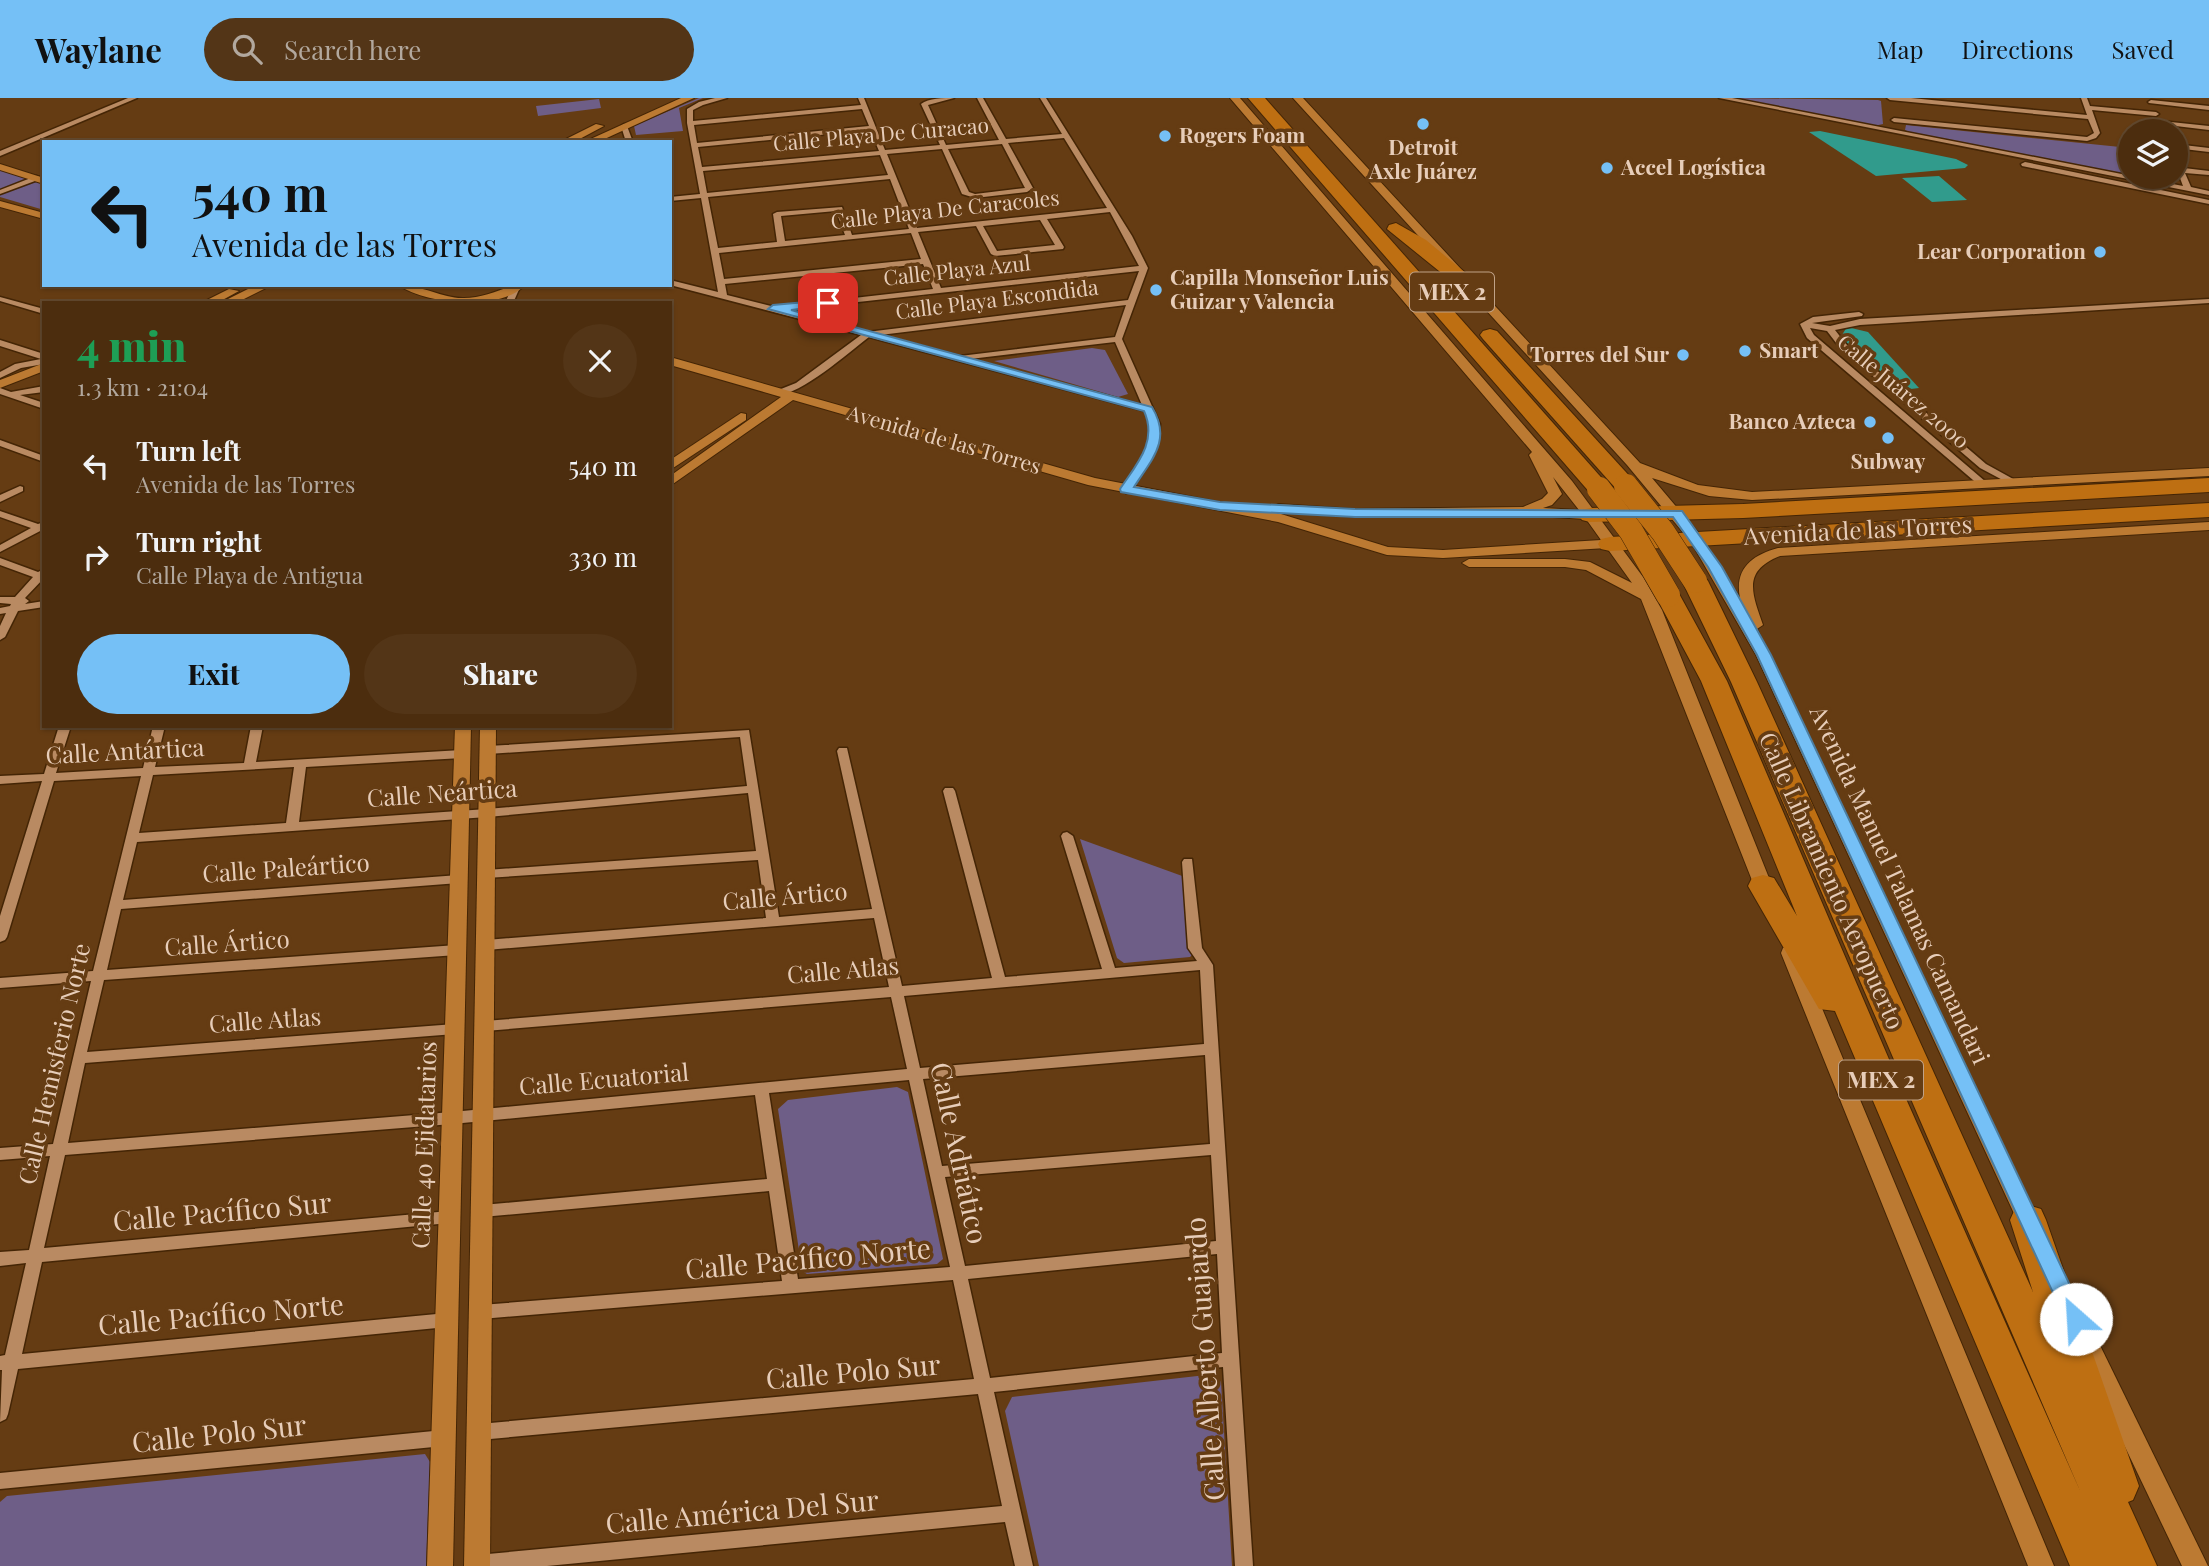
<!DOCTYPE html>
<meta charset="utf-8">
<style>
body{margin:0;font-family:"Playfair Display",serif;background:#533517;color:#f1f3f6;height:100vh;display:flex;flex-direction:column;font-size:26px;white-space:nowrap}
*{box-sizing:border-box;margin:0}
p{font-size:23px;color:#b2a89e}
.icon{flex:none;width:38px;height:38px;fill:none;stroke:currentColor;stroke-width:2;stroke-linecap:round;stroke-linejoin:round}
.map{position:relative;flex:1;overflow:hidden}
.drawer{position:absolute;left:42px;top:203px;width:630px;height:427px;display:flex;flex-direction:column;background:#4c2d0e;border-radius:0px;box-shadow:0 2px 5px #0004,0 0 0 2px #63492e}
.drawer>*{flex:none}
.guide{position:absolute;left:42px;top:42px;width:630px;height:147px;border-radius:0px;box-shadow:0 2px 5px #0004,0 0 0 2px #63492e;background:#75c0f6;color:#111;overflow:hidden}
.controls{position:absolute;left:2118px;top:21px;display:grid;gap:14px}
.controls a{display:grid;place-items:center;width:70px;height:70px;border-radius:50%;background:#4c2d0e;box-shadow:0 2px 5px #0004,0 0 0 2px #63492e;font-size:35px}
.pin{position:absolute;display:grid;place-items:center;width:60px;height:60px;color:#fff;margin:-30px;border-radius:14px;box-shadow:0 4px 10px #0006}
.me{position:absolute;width:77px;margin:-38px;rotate:334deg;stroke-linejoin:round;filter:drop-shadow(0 0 5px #0008)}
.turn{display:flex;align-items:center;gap:24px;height:147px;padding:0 35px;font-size:32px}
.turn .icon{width:91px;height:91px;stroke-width:2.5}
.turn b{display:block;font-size:49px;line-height:60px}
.round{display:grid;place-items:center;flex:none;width:74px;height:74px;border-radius:37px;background:#533517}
.summary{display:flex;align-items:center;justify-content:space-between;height:119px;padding:0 35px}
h1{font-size:42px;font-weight:800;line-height:52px;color:#1e9e55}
.primary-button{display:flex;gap:14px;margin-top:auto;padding:14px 35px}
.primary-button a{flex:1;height:80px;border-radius:42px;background:#75c0f6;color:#111;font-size:28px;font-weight:800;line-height:80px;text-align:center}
.primary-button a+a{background:#533517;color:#f1f3f6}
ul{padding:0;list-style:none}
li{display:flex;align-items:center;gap:21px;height:91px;padding:0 35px}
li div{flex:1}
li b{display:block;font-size:26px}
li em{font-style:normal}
header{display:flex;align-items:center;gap:42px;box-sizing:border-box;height:98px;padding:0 35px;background:#75c0f6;color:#111}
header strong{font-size:33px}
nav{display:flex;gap:38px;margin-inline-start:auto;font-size:24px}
.search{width:490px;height:63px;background:#533517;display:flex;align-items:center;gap:18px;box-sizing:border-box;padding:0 24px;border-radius:38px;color:#b2a89e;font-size:26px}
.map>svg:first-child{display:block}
.green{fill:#6e5e87}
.water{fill:#319b8c}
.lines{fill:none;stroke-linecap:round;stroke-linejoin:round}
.minor-casing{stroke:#442505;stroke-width:3}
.major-casing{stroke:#442505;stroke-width:2}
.highway-casing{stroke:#442505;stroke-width:2}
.minor{fill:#b98a62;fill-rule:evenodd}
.major{fill:#bc7a32;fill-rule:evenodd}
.highway{fill:#be6f12;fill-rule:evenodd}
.highway-bridge-casing{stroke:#442505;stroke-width:25;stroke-linecap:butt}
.highway-bridge{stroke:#be6f12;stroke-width:24}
.route{fill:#75c0f6;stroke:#4c7da0;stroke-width:2}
.poi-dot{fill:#75c0f6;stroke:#653c13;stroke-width:2.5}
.labels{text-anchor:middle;stroke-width:7;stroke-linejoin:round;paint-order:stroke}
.far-street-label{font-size:21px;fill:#e7cdb9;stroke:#653c13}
.far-poi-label{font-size:21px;font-weight:bold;fill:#e7cdb9;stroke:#653c13;text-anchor:start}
.shield{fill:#653c13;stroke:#c0a287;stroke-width:2}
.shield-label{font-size:23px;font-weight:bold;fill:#e7cdb9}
.street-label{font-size:24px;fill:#e7cdb9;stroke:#653c13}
.near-street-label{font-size:28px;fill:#e7cdb9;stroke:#653c13}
</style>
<header>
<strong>Waylane</strong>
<div class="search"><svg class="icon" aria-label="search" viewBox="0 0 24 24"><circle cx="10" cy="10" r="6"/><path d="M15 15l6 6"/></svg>Search here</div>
<nav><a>Map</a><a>Directions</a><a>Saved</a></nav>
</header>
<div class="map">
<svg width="2209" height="1468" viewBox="0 0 2209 1468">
<rect width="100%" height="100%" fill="#653c13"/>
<g class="green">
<path d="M699,0h4l-24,10 4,23 -47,4 -2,-9z"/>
<path d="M1733,0l145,2 3,1 2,23 -9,2z"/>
<path d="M599,1l2,9 -63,8 -2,-10z"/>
<path d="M1906,27l224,23v27l-219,-42 -6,-3z"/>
<path d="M0,70l44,15v27l-44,-13z"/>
<path d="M1092,250l13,2 23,44 -10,3 -124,-36z"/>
<path d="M1080,741l105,38 8,77 -3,3 -66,6 -7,-5z"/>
<path d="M897,989l11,5 35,167 -6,5 -130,10 -5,-3 -24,-162 10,-9z"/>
<path d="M1215,1276l6,8 11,184h-193l-34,-155 7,-14z"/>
<path d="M425,1356l5,8 -4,104h-426v-64l7,-6z"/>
</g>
<g class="water">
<path d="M1820,33l136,28 12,6 -3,3 -89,8 -67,-44z"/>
<path d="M1939,78l28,24 -35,2 -30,-24z"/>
<path d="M1847,229l21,5 51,56 -16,2 -63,-52z"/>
</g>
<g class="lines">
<defs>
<g id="minor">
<path d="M128,0h9l-137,58v-5z"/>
<path d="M715,0h12l-24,7 -10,5v11l168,-16 -3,-7h6l21,52 55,-5 -19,-41c8,-6 22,-6 33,-6l-26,7 18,40 53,-5 -22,-42h6l23,41 56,-5 -22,-36h6l86,138 16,32 -26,71 38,85c0,27 -15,47 -31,68l-3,1 -5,-3c18,-26 38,-47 24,-79l-276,-74c-21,16 -69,59 -93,58v-4l20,-8 65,-48 -191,-50v-5l48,12 -17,-94 -31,3v-4l30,-3 -13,-71v-14l12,-7zM862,11l7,17 -172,17 -3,-18zM870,32l9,21 -177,16 -4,-20zM1064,40l43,70 -190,20 -30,-74 55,-5 20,45 13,4 52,-6 6,-4 -25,-45zM1002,46l23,44 -50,6 -6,-2 -21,-43zM880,57l8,20 -181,18 -4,-22zM890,81l19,50 -57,6 -10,-28 -65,5 -4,2 4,28 -59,6 -10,-51zM836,113l9,24 -60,6 -4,-25zM1110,114l29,54 -198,22 -23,-56 58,-6 15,28 4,2 68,-7 1,-2 -17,-28zM1040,122l15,25 -58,6 -14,-25zM911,135l10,26 -197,20 -5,-26zM923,166l10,25 -150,17 -4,2 -52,-13 -2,-11zM1139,173l-11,29 -261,32 -81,-22zM1126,207l-11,32 -155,19 -80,-21zM1115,244l27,63 -172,-46z"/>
<path d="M1719,0h13l451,88 -8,-21v-12l4,2 5,13 25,3v4l-24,-2 6,14 18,4v4z"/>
<path d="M1887,0h24l176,17 -6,-17h6l3,8 66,6 3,2 -3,2 -64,-6 8,23 -4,5 -9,3 -193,-19 -3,-2 3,-2 193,19 7,-4 -6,-14 -198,-19z"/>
<path d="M2151,2l58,6v4l-60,-7 -1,-1z"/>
<path d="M2161,23l48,5v4l-50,-6 -1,-1z"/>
<path d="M624,26l3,2 6,16h-7l-5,-16z"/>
<path d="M2175,46l34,4v4l-34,-4z"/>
<path d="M2025,64l184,38v4l-187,-38 -1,-2z"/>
<path d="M36,78l7,2 -43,16v-4z"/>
<path d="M513,187h8l-8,18h-8z"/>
<path d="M0,199l44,12v5l-44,-13z"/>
<path d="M2209,201v4l-349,22 -25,5 11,14 140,120 29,16v4l-3,1 -32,-17 -140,-120 -13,-17 -17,-3 4,7 172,147v4h-6l-173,-148 -7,-14 13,-7 46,-5 4,2 -1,2 -50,7 18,3 30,-7z"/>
<path d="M0,242l44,14v10l-23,4 -21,10v-6l15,-8 26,-5 -41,-13z"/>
<path d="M44,288v6l-24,3 24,8v6l-44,-15v-6l11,4z"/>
<path d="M0,342l44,16v6l-44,-16z"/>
<path d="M20,388l3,1v4l-23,11v-7z"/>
<path d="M0,413l38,13 6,-2v7l-44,23v-7l31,-17 -31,-11z"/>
<path d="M0,460l38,14 6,-3v9l-19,20 4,3 -4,3 19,-3v6l-26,4 -13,26 -5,3v-14l6,-13 -6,1v-6l10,-2 1,-2 -11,-1v-6h15l18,-20 -33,-12z"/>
<path d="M59,628h12l-15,47 87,-5 10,-42h12l-10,41 89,-4 7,-37h12l-7,36 206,-12 6,4 -6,4 -156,9 -7,55 188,-13 260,-23 -7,-49 -252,17 -6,-4 6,-4 261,-16 30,187 93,-8 -35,-158 2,-3h8l55,238 90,-8 -49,-187 2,-3h8l2,3 50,186 97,-8 -41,-133 2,-3 4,-1 6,4 42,132 82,-7 -9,-13 -6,-86 2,-3h8l10,89 11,17 40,601h-18l-12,-199 -229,25 39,174h-18l-10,-44 -458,44h-78l2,-8 6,-3 525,-49 -24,-112 -499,46 -6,-3 -2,-5 2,-5 6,-3 495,-45 -21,-99 -472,39 -6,-2 -2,-5 2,-5 6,-2 301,-24 -13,-90 -287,26 -5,-2 -3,-4 3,-4 5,-2 285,-26 -12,-84 -303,29 -387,31 -21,93 405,-37 5,2 3,4 -3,4 -5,2 -407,39 -20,92 425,-41 6,2 2,5 -2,5 -6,2 -429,42 -10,45 -2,5 -6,3 2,-52h-2v-14l5,-1 21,-92 -26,3v-14l29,-2 21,-94 -50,4v-12l53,-4 38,-163 -91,7v-10l93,-7 48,-195 -87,5 -47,156 -2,3 -5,2v-26l42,-135 -42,3v-8l44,-2zM294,669l-8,56 -147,10 14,-58zM748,695l8,58 -270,19 -6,4 6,4 272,-18 8,58 -280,22 -5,2 -2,3 2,3 5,2 388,-32 15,69 -404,34 -5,1 -2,4 2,4 5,1 406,-34 16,72 -455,43 -384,31 17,-80 370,-29 5,-1 2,-4 -2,-4 -5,-1 -368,28 17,-72 353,-25 5,-2 2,-3 -2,-3 -5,-2 -350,25 14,-61 338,-26 6,-4 -6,-4 -336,25 14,-58 350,-25zM1200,872l4,74 -284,24 -16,-72zM1205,957l5,89 -268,22 -19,-87zM909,982l41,187 -152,12 -29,-186zM1211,1057l5,86 -251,25 -20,-89zM1217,1156l5,99 -232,25 -22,-99z"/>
<path d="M444,1332l6,2 2,6 -2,6 -6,2 -444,43v-16z"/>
</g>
<g id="major">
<path d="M681,0h13l-96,44h-14z"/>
<path d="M1230,0h10l332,383 71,96 19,33 115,288 -3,4h-12l-3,-4 -118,-299 -55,-29 -21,-3h-96l-7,-4 7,-4h96l25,3 42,21 -25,-35 -164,10 -56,-3 -109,-33 -190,-37 -295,-85 -123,86v-10l111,-79 -111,-32v-8l425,121 186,36 107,33 55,3 158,-10 -15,-21 -65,-4 -166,2 -82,-6 -2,-3 7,-4 77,5 168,-2 19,-8 6,-6 -19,-38 3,-3zM1553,379l26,33 -36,-2 9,-3 10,-11z"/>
<path d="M1293,0h10l337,365 58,22 54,7 457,-24v8l-457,24 -43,-4 -57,-18 49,58 39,62c-6,-29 12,-43 38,-50l431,-26v8l-429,26c-38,15 -28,37 -17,69l-6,4 286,600 -3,6 -8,3 -8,-3 -268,-580 -65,-113 -64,-77z"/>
<path d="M596,26l8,2 -30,16h-14z"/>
<path d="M0,66l44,14v6l-44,-14z"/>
<path d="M0,103l44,12v6l-44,-12z"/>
<path d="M256,187h16l-36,18h-16z"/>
<path d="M398,187c25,0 46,14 66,13 17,0 34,-7 49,-13l9,3c-27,23 -96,16 -124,-3z"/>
<path d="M229,191l10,2 -22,12h-16z"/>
<path d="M44,265v8l-44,17v-8z"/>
<path d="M741,315l5,1v6l-76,50v-10z"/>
<path d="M455,628h16l-18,840h-26z"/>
<path d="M480,628h16l-6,840h-26z"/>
<path d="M1790,848l7,2 2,5 255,613h-26l-247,-613 2,-5z"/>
<path d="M2084,1228l8,3 116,237h-26l-110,-230 4,-7z"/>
</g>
<g id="highway">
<path d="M1248,0h17l342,386 4,5 -4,5h-16z"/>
<path d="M1396,125l30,17 53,44 3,4 -3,4h-14l-78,-63 2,-4z"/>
<path d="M1490,231l7,2 137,150 4,5 -4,5h-16l-135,-152 -3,-4 3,-4z"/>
<path d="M2209,380v14l-466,26 -153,4 -8,-2 -4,-5 4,-5 8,-2 153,-4z"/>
<path d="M2209,405v14l-599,34 -9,-2 -3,-5 3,-5 9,-2z"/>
<path d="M1695,475l9,3 4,5 49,101 276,610 -23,-72 5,-11 13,-4 13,4 5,11 93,266 -6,14 -5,2 29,64h-87l-235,-555 -16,-2 -71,-123 4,-8 11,-3 11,3 23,38 -96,-235 -46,-86 4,-5 9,-3 9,3 50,91 176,411 178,401 -350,-811 -49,-101 4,-5z"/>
</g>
</defs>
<use href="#minor" class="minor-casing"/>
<use href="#major" class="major-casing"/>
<use href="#highway" class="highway-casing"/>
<use href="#minor" class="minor"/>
<use href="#major" class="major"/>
<use href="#highway" class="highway"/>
<defs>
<g id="highway-bridge">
<path d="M1626,388l37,46 32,49"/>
<path d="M1599,391l32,42 37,64"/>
</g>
</defs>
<use href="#highway-bridge" class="highway-bridge-casing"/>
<use href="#highway-bridge" class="highway-bridge"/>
</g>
<path class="route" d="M828,202l5,3 -1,2 -41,5 361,97c20,33 0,52 -18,80l86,15 135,7 327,2 40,56 49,88 315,664 -3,6 -7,3 -8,-3 -311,-670 -49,-88 -35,-50h-318l-135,-7 -99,-18 -1,-3c16,-24 38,-47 24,-78l-376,-102 5,-4z"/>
<g class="poi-dot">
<circle cx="1423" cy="26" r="7"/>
<circle cx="1165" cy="38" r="7"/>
<circle cx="1607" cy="70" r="7"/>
<circle cx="2100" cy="154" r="7"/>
<circle cx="1156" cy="192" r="7"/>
<circle cx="1745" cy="253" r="7"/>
<circle cx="1683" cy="257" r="7"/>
<circle cx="1870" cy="324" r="7"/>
<circle cx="1888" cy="340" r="7"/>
</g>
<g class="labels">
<g class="far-street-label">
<text transform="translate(881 37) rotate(-5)" y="7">Calle Playa De Curacao</text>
<text transform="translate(945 112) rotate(-6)" y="7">Calle Playa De Caracoles</text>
<text transform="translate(957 173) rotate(-6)" y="7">Calle Playa Azul</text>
<text transform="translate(997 202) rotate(-7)" y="7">Calle Playa Escondida</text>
<text transform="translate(1903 294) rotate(40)" y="7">Calle Juárez 2000</text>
<text transform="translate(944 342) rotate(16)" y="7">Avenida de las Torres</text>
</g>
<g class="far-poi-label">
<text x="1179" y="45">Rogers Foam</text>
<text x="1423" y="57" text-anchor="middle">Detroit<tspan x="1423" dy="24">Axle Juárez</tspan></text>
<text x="1621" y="77">Accel Logística</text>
<text x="2086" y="161" text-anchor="end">Lear Corporation</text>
<text x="1170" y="187">Capilla Monseñor Luis<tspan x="1170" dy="24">Guizar y Valencia</tspan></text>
<text x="1759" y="260">Smart</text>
<text x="1669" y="264" text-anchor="end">Torres del Sur</text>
<text x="1856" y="331" text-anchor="end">Banco Azteca</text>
<text x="1888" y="371" text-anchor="middle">Subway</text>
</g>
<g class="shield">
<rect x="1410" y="174.5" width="84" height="39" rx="5"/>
<rect x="1839" y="962.5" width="84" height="39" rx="5"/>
</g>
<g class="shield-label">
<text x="1452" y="202">MEX 2</text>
<text x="1881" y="990">MEX 2</text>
</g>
<g class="street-label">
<text transform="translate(1858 433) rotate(-3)" y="8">Avenida de las Torres</text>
<text transform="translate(125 654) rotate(-3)" y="8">Calle Antártica</text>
<text transform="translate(442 696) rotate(-4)" y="8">Calle Neártica</text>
<text transform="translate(286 771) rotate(-4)" y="8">Calle Paleártico</text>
<text transform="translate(1831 783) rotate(66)" y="8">Calle Libramiento Aeropuerto</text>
<text transform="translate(1899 787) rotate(65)" y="8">Avenida Manuel Talamas Camandari</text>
<text transform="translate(785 799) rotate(-5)" y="8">Calle Ártico</text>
<text transform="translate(227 846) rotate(-4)" y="8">Calle Ártico</text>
<text transform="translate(843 873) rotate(-5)" y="8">Calle Atlas</text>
<text transform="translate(265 923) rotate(-4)" y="8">Calle Atlas</text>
<text transform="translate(55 966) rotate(-77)" y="8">Calle Hemisferio Norte</text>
<text transform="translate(604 982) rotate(-5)" y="8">Calle Ecuatorial</text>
<text transform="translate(425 1047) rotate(-88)" y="8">Calle 40 Ejidatarios</text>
</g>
<g class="near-street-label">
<text transform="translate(959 1055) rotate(78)" y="10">Calle Adriático</text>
<text transform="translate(222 1114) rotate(-5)" y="10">Calle Pacífico Sur</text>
<text transform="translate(808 1161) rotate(-5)" y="10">Calle Pacífico Norte</text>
<text transform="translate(221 1217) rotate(-5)" y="10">Calle Pacífico Norte</text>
<text transform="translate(1205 1261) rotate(-94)" y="10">Calle Alberto Guajardo</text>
<text transform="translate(853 1274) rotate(-5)" y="10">Calle Polo Sur</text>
<text transform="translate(219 1336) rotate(-6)" y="10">Calle Polo Sur</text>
<text transform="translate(742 1414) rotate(-5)" y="10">Calle América Del Sur</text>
</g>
</g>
</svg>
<div class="controls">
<a><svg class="icon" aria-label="layers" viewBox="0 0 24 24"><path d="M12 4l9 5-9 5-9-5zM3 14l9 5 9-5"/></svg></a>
</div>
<div class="pin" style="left:828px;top:205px;background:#d93025"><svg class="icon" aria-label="arrive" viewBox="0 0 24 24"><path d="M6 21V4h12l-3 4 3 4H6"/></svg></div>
<svg class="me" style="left:2076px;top:1221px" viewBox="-20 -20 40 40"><circle r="19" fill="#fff"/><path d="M0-13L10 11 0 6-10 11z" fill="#75c0f6"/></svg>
<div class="guide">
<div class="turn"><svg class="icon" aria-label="left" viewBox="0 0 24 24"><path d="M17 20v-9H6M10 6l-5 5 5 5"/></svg><div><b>540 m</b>Avenida de las Torres</div></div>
</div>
<section class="drawer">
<div class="summary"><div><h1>4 min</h1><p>1.3 km · 21:04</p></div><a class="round"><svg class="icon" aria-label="close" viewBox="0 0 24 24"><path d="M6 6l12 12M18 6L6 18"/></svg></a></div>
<ul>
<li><svg class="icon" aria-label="left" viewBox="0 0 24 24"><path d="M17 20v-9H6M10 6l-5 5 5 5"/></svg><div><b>Turn left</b><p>Avenida de las Torres</p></div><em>540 m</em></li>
<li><svg class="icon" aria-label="right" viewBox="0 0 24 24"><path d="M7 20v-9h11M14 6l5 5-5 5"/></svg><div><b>Turn right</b><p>Calle Playa de Antigua</p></div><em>330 m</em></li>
</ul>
<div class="primary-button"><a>Exit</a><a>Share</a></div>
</section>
</div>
